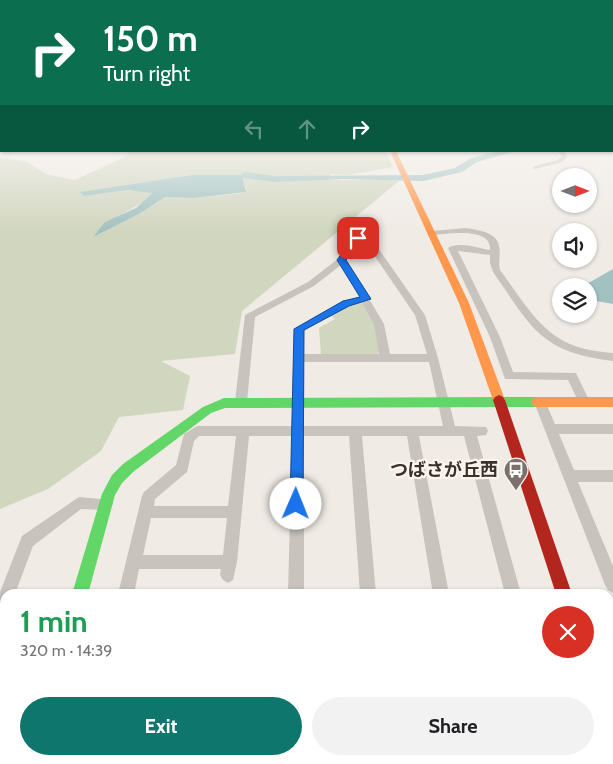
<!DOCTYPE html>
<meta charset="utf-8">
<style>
body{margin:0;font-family:Cabin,"Noto Sans JP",sans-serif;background:#f2f2f2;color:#202124;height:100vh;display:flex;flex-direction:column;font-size:19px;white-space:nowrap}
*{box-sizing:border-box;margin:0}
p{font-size:16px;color:#757577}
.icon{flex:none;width:28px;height:28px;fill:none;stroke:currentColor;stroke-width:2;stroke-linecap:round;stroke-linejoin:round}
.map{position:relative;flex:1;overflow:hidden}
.drawer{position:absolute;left:0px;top:589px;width:614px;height:176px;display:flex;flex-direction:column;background:#fff;border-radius:15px 15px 0 0;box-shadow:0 1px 4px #0004}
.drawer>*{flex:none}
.hud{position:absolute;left:0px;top:0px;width:614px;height:152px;box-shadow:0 1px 4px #0004;background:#0b6e4f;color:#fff;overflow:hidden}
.needle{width:32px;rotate:90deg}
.controls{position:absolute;left:552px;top:168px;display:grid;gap:10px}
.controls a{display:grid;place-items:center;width:45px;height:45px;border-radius:50%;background:#fff;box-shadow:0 1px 4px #0004;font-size:25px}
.pin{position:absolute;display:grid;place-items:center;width:42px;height:42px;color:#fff;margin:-21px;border-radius:10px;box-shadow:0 2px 8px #0006}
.me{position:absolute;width:55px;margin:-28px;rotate:1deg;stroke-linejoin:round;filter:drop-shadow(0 0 4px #0008)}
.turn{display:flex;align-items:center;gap:18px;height:105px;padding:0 20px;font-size:22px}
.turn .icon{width:65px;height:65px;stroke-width:2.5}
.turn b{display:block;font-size:35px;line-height:42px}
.lanes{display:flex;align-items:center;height:48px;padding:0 20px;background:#0003;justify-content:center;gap:25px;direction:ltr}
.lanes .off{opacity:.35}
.round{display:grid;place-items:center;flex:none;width:52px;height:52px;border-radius:26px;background:#f2f2f2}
.summary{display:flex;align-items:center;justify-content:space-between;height:85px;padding:0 20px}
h1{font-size:30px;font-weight:700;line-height:38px;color:#1e9e55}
.action{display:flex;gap:10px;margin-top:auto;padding:10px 20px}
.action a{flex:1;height:58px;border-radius:30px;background:#0f766e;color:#fff;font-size:20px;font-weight:700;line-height:58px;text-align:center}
.action a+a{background:#f2f2f2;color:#202124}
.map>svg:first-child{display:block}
.green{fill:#d1d6bf;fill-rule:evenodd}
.water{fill:#a1c2c1}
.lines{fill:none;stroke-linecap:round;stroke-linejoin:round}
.river{fill:#a1c2c1;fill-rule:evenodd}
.street{fill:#c9c3be;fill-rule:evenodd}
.fast{fill:#63d668;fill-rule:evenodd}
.slow{fill:#ff974d;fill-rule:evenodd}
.jam{fill:#b3261e;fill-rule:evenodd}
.route{fill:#1a73e8;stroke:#114b97}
.labels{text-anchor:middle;stroke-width:4.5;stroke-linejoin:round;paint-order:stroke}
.poi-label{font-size:18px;font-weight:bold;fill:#3b302b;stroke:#fbf5ee;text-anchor:end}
</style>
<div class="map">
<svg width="613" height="764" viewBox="0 0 613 764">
<rect width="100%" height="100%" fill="#f0ebe5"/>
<g class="green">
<path d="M127,151h254l5,2 7,14 -46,8 -17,-1v6h70l-158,131 -7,43 -74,7 29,15 -7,34 -64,7 -18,34 -53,38 -48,20v-351l26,3 20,13 29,6 54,-25zM192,175h42l9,4 3,9 -2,5 -50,5 -29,-1 -26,17 -45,22c14,-21 42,-23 58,-44l-24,-2 -44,6 -3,-4z"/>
<path d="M360,303c17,6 17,34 20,49l-4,3h-55l-2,-27 16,-9 -4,-4 15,-9z"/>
</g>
<g class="water">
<path d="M192,175h53l-2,4 3,13 -52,6 -29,-1 -26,17 -46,23 12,-15 31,-14 16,-15 -24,-3 -44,6 -4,-4z"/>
<path d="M613,269v35l-17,-3 -7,-8v-7l-4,-1z"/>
</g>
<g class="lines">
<path class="river" d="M498,151h18l-39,11 -15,10 -39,9 -80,-2 -69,3 -29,-4 -5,-3 5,-3 29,4 149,-1 32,-7 16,-10z"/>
<g class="street">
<rect x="612" y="138" width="1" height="4"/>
<path d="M559,151h6l2,6 -5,5 -27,7 -3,-2 26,-7 3,-3z"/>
<path d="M358,228h6l61,87 13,43 17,68 31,1 2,4 -2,4 -9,1 44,158h-16l-41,-158h-45l30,158h-16l-26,-158h-45l14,158h-16l-11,-158h-45v158h-16l4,-158h-43l-12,126 -4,18 -5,3 -5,-3 -3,-5 1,-6h-82l-5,25h-16l24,-98 2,-4 32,-27 8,-31 13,-8h95l2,-97 49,-28 16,-4 -18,-32 -27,21 -59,31 -8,85 -2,3h-8l-2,-3 10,-87 63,-33 31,-24zM361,236l54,79 12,39h-37l-6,-30 -38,-64zM362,303l12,21 5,30h-75v-23l45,-25zM304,362h125l14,64h-139zM199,436h37l-8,70h-74l1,-7 32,-27 7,-31zM151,518h76l-4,37h-80z"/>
<path d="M466,228c12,2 31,4 33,18 2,8 -1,15 1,24 21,28 40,64 75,76 12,4 25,6 38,7v8c-73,-9 -81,-33 -120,-89l-3,-9v-8l-32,-4 42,86 13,35 63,1 14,29 -2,3h-8l-12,-25 -63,-1 -15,-42 -42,-89c10,-7 30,0 42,2 2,-24 -44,-16 -58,-15l-4,-2 4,-2z"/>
<path d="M540,397l4,2 11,25h58v10h-54l15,36h39v12h-35l35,84v27l-5,-3 -3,-5 -71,-183 2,-3z"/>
<path d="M79,497l32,3 2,4 -2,4 -5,2 -25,-1 -48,37 -18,48h-10v24l-5,2v-28l22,-56z"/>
<path d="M0,694h5v40l-5,2z"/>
<rect x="609" y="695" width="4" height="18"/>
<path d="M22,760h19l-1,4h-19z"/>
<rect x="284" y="760" width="18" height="4"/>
<path d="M424,760h18l1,4h-18z"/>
</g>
<g class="fast">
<path d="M537,397l4,2 2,3 -2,3 -4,2 -312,1 -14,5 -78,59 -11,11 -7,12 -27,99h-16l30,-100 10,-19 11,-11 80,-57 21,-9z"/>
<path d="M609,720l4,2v28l-4,-2z"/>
</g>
<g class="slow">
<path d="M390,151h6l73,152 36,97 -2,3h-8l-2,-3 -34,-97z"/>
<path d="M537,397h76v10h-76l-4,-2 -2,-3 2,-3z"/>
</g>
<path class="jam" d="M499,395l4,2 2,3 67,194h-16l-63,-194 2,-3z"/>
</g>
<linearGradient id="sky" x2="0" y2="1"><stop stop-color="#8bbad8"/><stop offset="0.54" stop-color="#f8f6f3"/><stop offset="1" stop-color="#f8f6f3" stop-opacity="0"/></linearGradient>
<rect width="613" height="232" fill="url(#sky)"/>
<path class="route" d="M355,236l7,2 -16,22 25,39 -22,7 -45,24 -1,174 -2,4 -5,2 -4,-2 -2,-4 4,-175 49,-28 17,-4 -23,-37z"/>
<defs>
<symbol id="bus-pin" viewBox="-11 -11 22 30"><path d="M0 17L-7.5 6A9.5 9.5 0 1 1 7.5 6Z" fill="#7a716c" stroke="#fbf5ee"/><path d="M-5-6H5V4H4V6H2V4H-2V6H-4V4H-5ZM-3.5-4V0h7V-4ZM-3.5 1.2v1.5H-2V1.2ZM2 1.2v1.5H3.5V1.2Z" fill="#fff"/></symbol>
</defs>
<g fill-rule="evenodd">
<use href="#bus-pin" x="502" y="456" width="28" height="38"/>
</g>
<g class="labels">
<g class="poi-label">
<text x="498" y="476">つばさが丘西</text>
</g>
</g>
</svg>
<div class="controls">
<a><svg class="needle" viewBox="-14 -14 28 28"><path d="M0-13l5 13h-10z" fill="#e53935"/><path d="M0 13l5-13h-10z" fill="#757577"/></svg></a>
<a><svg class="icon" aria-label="sound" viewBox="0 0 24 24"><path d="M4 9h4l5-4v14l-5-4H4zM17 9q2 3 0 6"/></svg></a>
<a><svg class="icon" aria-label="layers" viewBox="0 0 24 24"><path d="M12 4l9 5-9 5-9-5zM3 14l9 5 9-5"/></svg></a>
</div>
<div class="pin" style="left:358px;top:238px;background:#d93025"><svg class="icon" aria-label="arrive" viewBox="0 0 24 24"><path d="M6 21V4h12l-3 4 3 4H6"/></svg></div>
<svg class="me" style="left:296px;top:504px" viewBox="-20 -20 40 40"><circle r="19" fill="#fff"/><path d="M0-13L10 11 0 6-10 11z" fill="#1a73e8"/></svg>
<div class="hud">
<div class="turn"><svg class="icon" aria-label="right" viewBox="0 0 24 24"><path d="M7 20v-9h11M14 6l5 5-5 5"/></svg><div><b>150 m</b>Turn right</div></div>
<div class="lanes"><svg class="icon off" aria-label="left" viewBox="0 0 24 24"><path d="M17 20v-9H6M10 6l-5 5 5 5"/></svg><svg class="icon off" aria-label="ahead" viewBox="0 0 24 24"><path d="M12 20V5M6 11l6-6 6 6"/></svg><svg class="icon" aria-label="right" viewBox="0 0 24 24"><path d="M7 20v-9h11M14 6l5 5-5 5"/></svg></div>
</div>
<section class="drawer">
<div class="summary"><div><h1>1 min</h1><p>320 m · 14:39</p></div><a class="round" style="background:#d93025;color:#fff"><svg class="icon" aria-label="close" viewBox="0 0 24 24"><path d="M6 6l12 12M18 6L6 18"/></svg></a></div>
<div class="action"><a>Exit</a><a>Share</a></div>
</section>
</div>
